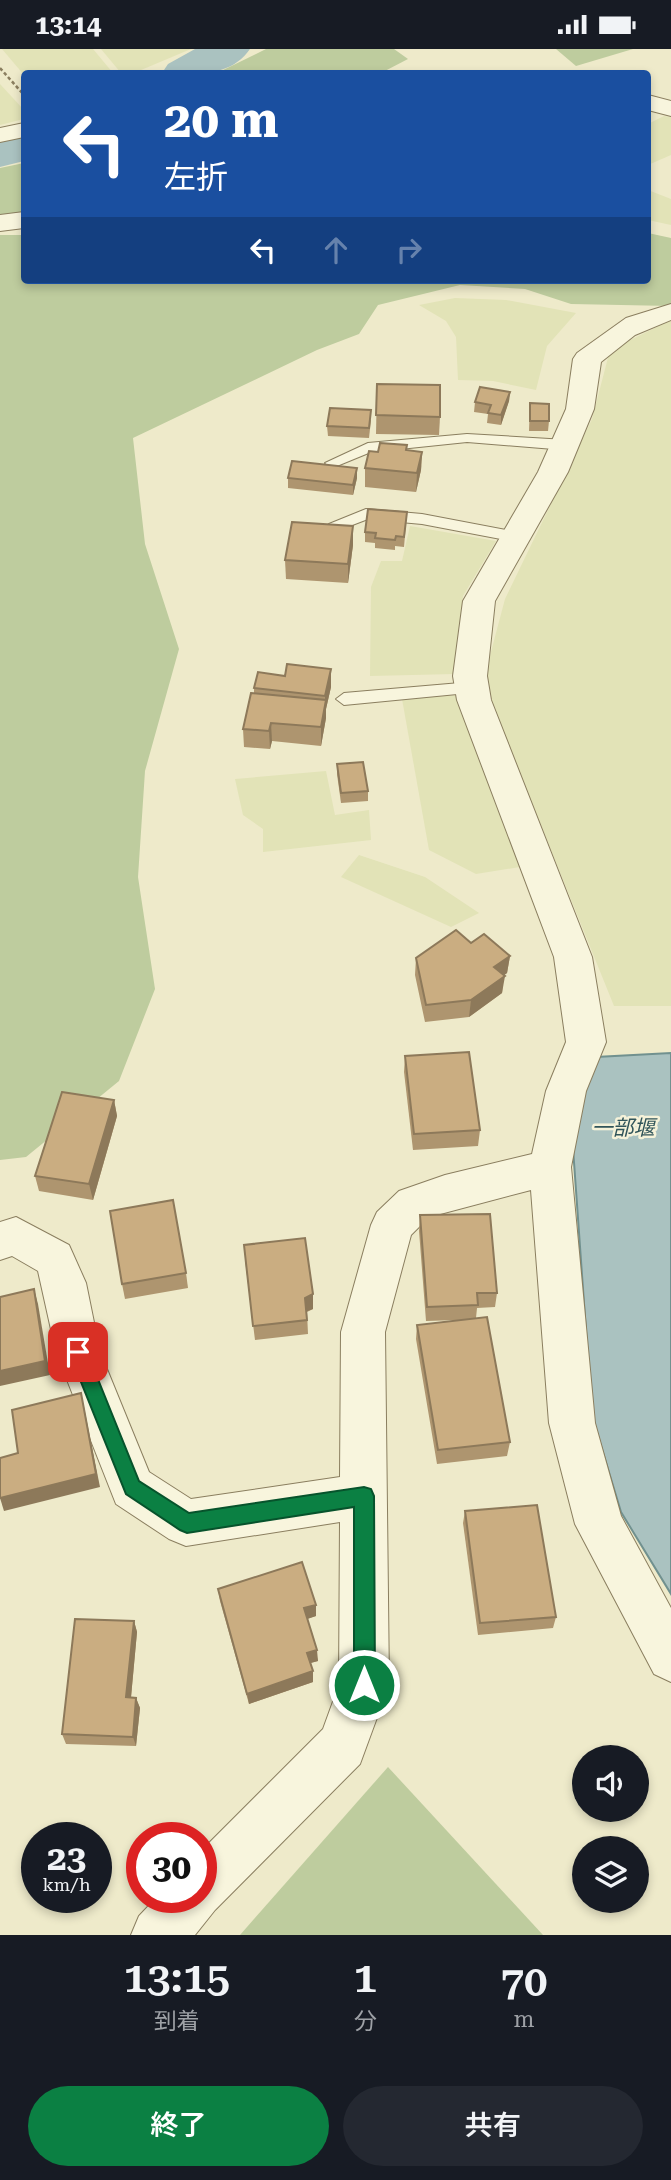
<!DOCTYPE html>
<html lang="ja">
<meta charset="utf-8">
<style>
body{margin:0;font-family:"Roboto Serif","Noto Sans JP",serif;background:#242831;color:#f1f3f6;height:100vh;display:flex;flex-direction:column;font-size:26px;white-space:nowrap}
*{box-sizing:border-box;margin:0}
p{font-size:23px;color:#9ea1a6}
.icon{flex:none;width:38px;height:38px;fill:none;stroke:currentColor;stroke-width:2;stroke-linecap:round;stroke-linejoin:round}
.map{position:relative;height:1886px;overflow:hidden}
.sheet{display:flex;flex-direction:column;background:#171b24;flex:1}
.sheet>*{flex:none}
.banner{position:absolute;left:21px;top:21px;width:630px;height:214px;border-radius:7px;box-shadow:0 4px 10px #0003;background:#1a4fa0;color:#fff;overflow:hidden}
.fabs{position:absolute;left:572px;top:1696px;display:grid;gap:14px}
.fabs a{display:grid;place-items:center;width:77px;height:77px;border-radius:50%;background:#171b24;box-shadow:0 4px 10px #0003;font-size:35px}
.speed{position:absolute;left:21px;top:1773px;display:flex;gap:14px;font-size:35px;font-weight:700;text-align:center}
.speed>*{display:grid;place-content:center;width:91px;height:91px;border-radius:50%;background:#171b24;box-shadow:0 4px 10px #0003;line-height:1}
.speed small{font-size:18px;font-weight:400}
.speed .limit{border:10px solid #d22;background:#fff;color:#111}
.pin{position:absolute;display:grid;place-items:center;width:60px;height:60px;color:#fff;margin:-30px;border-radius:14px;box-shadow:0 4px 10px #0006}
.me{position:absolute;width:77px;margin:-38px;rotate:0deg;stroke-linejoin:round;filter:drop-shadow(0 0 5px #0008)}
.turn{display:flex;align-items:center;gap:24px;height:147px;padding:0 28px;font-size:32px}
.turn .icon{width:91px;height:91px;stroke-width:2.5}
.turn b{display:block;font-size:49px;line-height:60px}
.lanes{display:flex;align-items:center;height:66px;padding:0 28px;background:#0003;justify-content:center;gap:35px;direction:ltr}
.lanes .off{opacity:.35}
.eta{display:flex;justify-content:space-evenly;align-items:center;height:119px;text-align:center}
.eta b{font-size:42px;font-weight:600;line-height:49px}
.primary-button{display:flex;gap:14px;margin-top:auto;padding:14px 28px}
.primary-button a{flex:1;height:80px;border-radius:42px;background:#0b8043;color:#fff;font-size:28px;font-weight:600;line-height:80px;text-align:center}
.primary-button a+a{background:#242831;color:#f1f3f6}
.status{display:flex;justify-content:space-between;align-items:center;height:49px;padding:0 35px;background:#171b24;direction:ltr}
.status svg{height:19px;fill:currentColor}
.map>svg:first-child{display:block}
.farmland{fill:#e2e3b7}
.green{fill:#becc9e}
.water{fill:#aac2c0;stroke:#71918f;stroke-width:2}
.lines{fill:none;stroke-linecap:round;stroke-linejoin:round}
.river{fill:#aac2c0;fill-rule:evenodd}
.service-casing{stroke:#8a7e5f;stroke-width:2}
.minor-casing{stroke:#8a7e5f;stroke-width:2}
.path{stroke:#8a7e5f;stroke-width:2.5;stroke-dasharray:3.5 2.5;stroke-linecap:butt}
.service{fill:#f8f5dd;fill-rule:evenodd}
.minor{fill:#f8f5dd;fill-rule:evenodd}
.wall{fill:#ae956f}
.shaded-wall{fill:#8d795a}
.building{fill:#caad81;stroke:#8d795a;stroke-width:2}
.route{fill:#0b8043;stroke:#07532c;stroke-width:2}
.labels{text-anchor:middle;stroke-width:5;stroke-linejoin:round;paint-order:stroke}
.water-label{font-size:21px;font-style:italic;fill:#31555a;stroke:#f5f2d9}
</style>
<div class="status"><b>13:14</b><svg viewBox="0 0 49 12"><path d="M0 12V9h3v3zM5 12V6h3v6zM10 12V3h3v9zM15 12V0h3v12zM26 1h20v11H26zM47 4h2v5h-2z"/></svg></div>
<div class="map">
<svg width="671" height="1886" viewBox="0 0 671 1886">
<rect width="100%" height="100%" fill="#eeeaca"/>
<g class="farmland">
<path d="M2,0h91l20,24 -89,2z"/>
<path d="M101,0h90l-57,24h-13z"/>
<path d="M0,35l24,26v9l-24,6z"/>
<path d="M664,67l7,1v38l-23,10v-41z"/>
<path d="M648,141l23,9v26l-23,-5z"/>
<path d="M455,249l51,2 70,13 -29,33 -11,44 -43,-9 -35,-1 -2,-43 -10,-16 -27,-16z"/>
<path d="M671,271v686h-57l-131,-324 22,-83 87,-180 18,-69z"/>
<path d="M410,477l86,15 -33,55 -8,78 -85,2 1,-89 10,-26h21z"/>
<path d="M457,646l63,172 -44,7 -47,-24 -27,-151z"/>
<path d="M326,722l9,44 34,-5 2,30 -108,12v-23l-20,-14 -8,-36z"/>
<path d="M359,806l66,22 54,36 -28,14 -110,-50z"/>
</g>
<g class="green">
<path d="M266,0h128l14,10 -27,14h-164z"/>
<path d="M556,0h77l-57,17z"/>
<path d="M24,88v20l-24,5v-19z"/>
<path d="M24,114v68l-24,-17v-46z"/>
<path d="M648,184l23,5v68l-100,-2 -46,-15 -65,-4 -82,20 -19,29 -42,16 -184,88 12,106 34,105 -34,122 -7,106 17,112 -36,92 -93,76 -26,3v-925h24v45h624z"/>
<path d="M388,1718l155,168h-303z"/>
</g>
<path class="water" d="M671,1004v541l-50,-82 -29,-96 -19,-268 4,-56 19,-35z"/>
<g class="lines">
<g class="river">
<path d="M195,0h55c-21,30 -56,24 -88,24l6,-9z"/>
<path d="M24,83v29l-24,6v-29z"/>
</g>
<defs>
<g id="service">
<path d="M467,385l99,6 7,5 -7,5 -99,-8 -96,10 -39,16 -7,-5 43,-20z"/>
<path d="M366,460l56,5 94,18 8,5 -8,5 -94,-18 -54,-5 -34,13 -8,-5 3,-3z"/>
<path d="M472,633l6,2 2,4 -2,4 -134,13 -8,-6 8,-6z"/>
</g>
<g id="minor">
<path d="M648,46l23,6v15l-23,-6z"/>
<path d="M24,74v14l-24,5v-14z"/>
<path d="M24,163v16l-24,3v-16z"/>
<path d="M671,255v16l-36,15 -34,27 -7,47 -26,63 -73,129 -8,75 4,24 101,257 14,85 -20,49 -15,76 24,256 26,93 50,92v74l-17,-8 -79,-150 -26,-101 -18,-233 -102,27 -18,18 -26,97 4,353 -29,79 -145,146 -20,25h-64l8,-19 18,-19h44v-46l122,-122 16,-44 1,-163 -154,24 -17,-7 -53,-35 -60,-152 -18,-81 -26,-15 -12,4v-38l16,-5 53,28 17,38 14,69 49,120 42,27 149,-22 1,-145 30,-107 6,-13 22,-21 46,-16 87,-21 14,-63 20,-49 -12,-85 -97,-257 -4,-24 10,-75 75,-129 28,-63 7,-50 4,-6 49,-35z"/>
</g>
</defs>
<use href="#service" class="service-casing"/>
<use href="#minor" class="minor-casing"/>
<path class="path" d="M0,19l24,27"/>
<use href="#service" class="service"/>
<use href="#minor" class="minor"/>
</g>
<g class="wall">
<path d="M377,335l63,33 -1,18 -63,-1z"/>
<path d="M510,343l-1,9 -8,24 -14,-2 1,-9 -14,-2 1,-10z"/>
<path d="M530,354l19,18 -1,10h-19z"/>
<path d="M371,371l-2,18 -41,-2 -1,-10z"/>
<path d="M407,401l15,2 -1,18 -5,22 -51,-5v-19l13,-16z"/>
<path d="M288,429h69l-4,17 -65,-7z"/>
<path d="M407,463l-3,35 -9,-1v4l-20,-2v-5l-10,-1v-10z"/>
<path d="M353,496l-5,38 -62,-4 -1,-19z"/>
<path d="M331,638l-5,22v9l-5,28 -49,-5 -2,8 -26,-2 -1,-18 11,-36v-5z"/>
<path d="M337,715l31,27v10l-27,2 -4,-29z"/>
<path d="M510,907l-3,17 -3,2 -2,18 -33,24 -44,5 -10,-47 1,-17z"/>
<path d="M405,1007l75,74 -2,16 -65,4 -9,-78z"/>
<path d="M114,1051l3,16 -24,84 -54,-9 -4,-15z"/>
<path d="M420,1166l77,78 -2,14 -18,1 -1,10 34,124 -3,14 -70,8 -21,-125 1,-14 41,-5 -32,1 -7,-90z"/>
<path d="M245,1211l68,34v15l-6,3 1,22 -53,6z"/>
<path d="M186,1224l2,15 -63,11 -3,-15z"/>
<path d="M465,1462l91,106 -3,11 -75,7 -15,-112z"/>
<path d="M218,1540l98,16v11l-9,3 11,42 -8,2 3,8v11l-64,22 -29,-103z"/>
<path d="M134,1572l3,11 -6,65 5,1 4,10 -4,38 -70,-2 -4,-10z"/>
</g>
<g class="shaded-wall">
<path d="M510,343l-1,9 -8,24v-10z"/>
<path d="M422,403l-1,18 -5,22 1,-19z"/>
<path d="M357,419v10l-4,17v-10z"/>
<path d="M353,477v19l-5,38v-19z"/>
<path d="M331,620v18l-5,22v9l-5,28v-19l4,-22v-9z"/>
<path d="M271,674l1,18 -2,8 -1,-18z"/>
<path d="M510,907l-3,17 -15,11 2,-17z"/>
<path d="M505,927l-3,17 -33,24 2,-17z"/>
<path d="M114,1051l3,16 -24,84 -4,-16z"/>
<path d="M34,1240l4,15 12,71 -50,11v-15z"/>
<path d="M313,1245v15l-8,3v-14z"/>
<path d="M81,1344l3,14 16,80 -96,24 -4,-13z"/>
<path d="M316,1556v11l-12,4v-12z"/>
<path d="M134,1572l3,11 -7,76 -4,-11z"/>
<path d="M317,1601l1,11 -11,3v-11z"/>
<path d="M313,1622v11l-64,22 -2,-10z"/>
<path d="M136,1649l4,10 -4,38 -3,-9z"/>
</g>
<g class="building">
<path d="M377,335l63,1v32l-64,-2z"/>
<path d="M480,338l30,5 -9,23 -13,-2 3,-8 -16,-3z"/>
<path d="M530,354l19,1v17h-19z"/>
<path d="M330,359l41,2 -2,18 -42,-2z"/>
<path d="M380,394l27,2 -1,5 16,2 -5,21 -52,-5 4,-17 9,1z"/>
<path d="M292,412l65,7 -4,17 -65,-7z"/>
<path d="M368,460l39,3 -3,25 -8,-1 -1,4 -20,-2 1,-5 -11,-1z"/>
<path d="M292,473l61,4 -5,38 -63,-4z"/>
<path d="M287,615l44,5 -6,27 -71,-8 4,-16 27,4z"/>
<path d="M251,644l75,7 -5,27 -50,-4 -2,8 -26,-2z"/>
<path d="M363,713l5,29 -27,2 -4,-29z"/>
<path d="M456,881l15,13 13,-9 26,22 -16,11 11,9 -34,24 -45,5 -10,-47z"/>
<path d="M469,1003l11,78 -66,4 -9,-78z"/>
<path d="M62,1043l52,8 -25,84 -54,-8z"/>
<path d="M173,1151l13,73 -64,11 -12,-73z"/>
<path d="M490,1165l7,79h-20l1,12 -51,2 -7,-92z"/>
<path d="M305,1189l8,56 -8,4 2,22 -54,6 -9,-81z"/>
<path d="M34,1240l11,72 -45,10v-74z"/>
<path d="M487,1268l23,125 -72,8 -21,-125z"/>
<path d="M81,1344l15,81 -96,24v-40l18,-5 -6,-43z"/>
<path d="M537,1456l19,112 -76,6 -15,-112z"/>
<path d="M302,1513l14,43 -12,3 13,42 -10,3 6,18 -66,23 -29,-105z"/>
<path d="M75,1570l59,2 -8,76 10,1 -3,39 -71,-3z"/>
</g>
<path class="route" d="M78,1295l7,2 2,6 52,129 50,32 175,-26 7,2 3,7 1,189 -3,8 -8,3 -7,-3 -3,-8v-178l-167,26 -7,-3 -54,-36 -57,-142 3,-6z"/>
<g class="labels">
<g class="water-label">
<text x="623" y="1086">一部堰</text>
</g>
</g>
</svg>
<div class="fabs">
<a><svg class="icon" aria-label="sound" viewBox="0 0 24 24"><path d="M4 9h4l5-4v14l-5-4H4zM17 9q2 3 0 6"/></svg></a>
<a><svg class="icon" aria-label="layers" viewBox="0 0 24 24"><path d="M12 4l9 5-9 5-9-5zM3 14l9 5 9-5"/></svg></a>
</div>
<div class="speed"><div>23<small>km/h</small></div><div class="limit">30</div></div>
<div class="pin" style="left:78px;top:1303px;background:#d93025"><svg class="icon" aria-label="arrive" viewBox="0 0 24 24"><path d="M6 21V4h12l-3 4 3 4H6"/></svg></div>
<svg class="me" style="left:364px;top:1636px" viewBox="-20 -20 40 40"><circle r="17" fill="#0b8043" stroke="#fff" stroke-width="3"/><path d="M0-11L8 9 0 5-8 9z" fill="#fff"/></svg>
<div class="banner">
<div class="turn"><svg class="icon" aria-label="left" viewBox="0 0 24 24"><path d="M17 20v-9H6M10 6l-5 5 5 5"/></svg><div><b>20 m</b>左折</div></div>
<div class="lanes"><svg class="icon" aria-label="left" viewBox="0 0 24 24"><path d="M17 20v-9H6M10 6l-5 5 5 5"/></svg><svg class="icon off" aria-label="ahead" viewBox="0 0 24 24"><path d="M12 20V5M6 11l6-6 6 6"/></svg><svg class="icon off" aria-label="right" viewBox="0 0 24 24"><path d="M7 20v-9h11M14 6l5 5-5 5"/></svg></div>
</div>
</div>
<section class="sheet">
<div class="eta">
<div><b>13:15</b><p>到着</p></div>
<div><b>1</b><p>分</p></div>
<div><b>70</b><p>m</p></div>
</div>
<div class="primary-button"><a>終了</a><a>共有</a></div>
</section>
